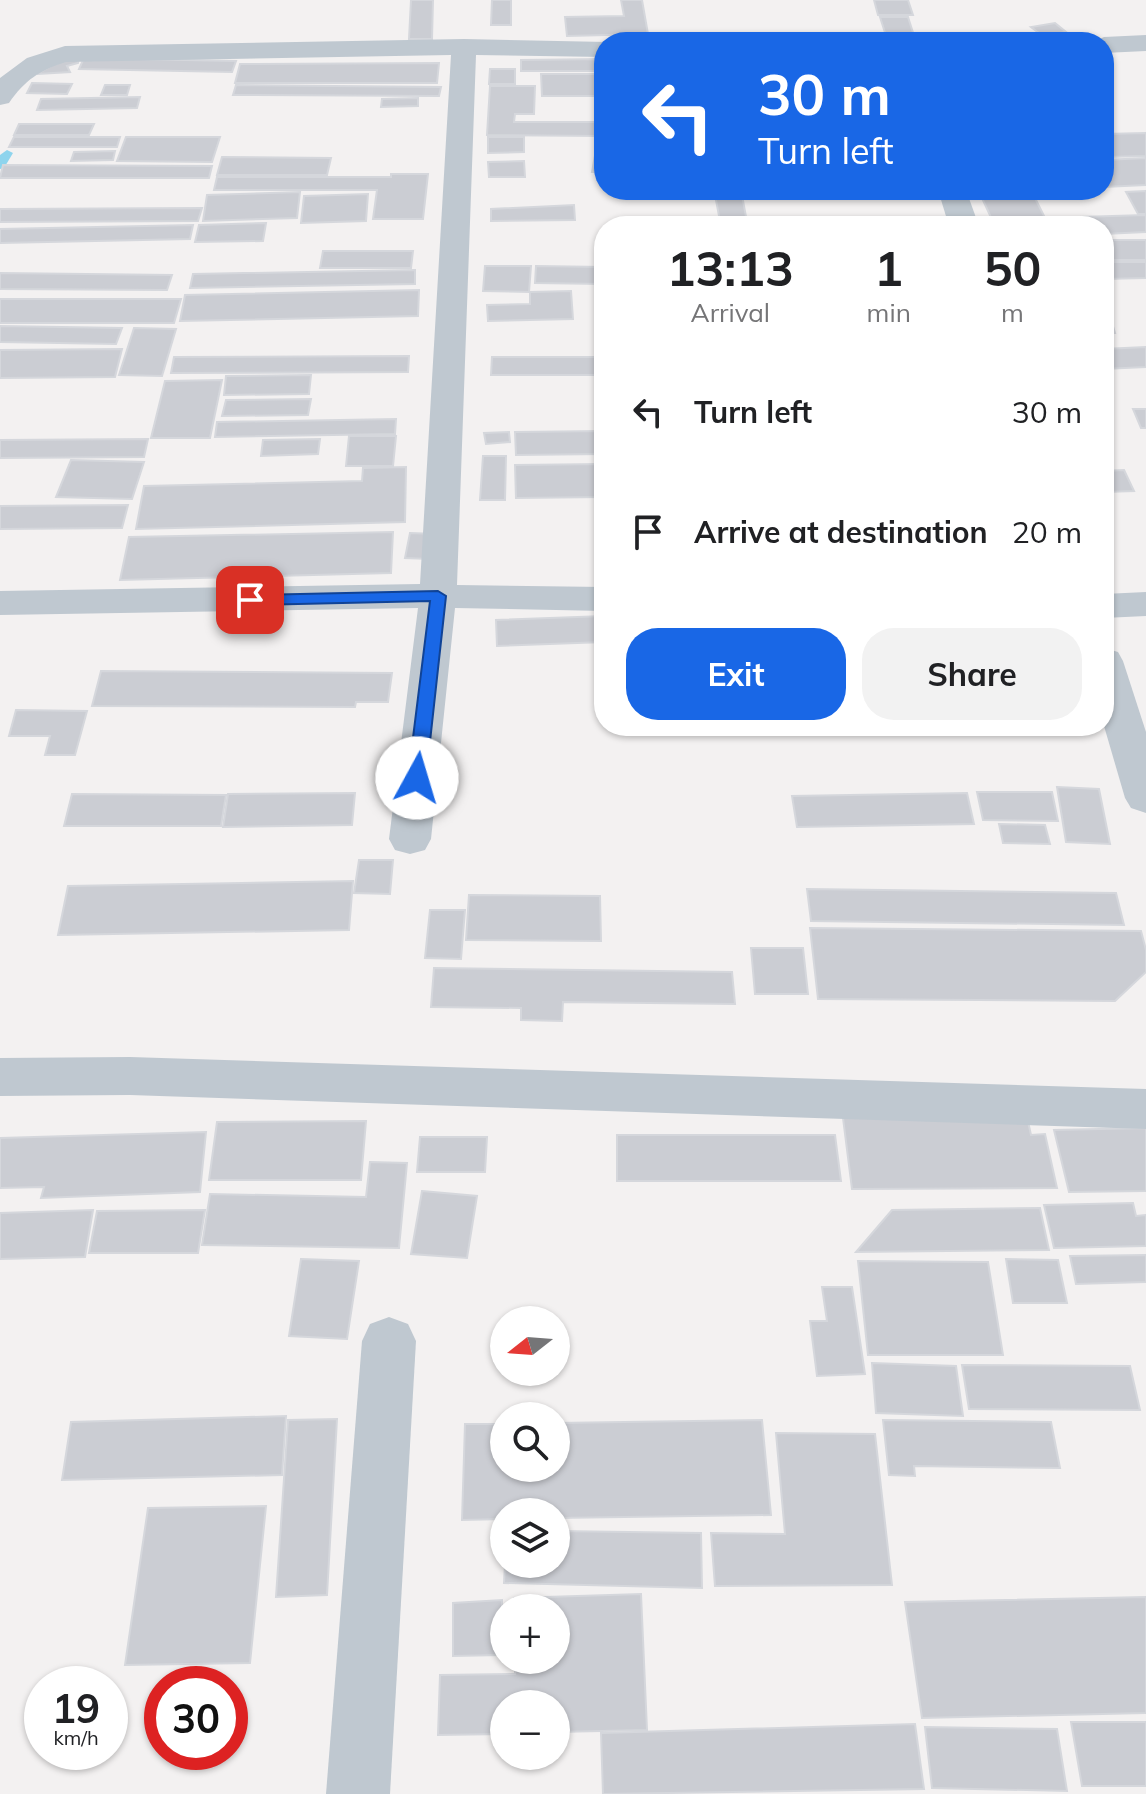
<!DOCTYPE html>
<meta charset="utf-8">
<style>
body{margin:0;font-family:Mulish,sans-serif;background:#f2f2f2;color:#202124;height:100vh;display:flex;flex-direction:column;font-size:30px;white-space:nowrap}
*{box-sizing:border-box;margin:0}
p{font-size:26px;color:#757577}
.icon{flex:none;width:44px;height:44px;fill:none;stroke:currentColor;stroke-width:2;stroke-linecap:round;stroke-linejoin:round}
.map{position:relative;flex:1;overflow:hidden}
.drawer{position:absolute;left:594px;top:216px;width:520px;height:520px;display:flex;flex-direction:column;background:#fff;border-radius:32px;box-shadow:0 2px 6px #0004}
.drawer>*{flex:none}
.hud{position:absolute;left:594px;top:32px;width:520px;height:168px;border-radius:32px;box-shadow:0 2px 6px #0004;background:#1967e6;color:#fff;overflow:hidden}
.needle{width:52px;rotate:253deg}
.buttons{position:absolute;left:490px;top:1306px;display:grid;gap:16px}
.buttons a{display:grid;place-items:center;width:80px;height:80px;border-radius:50%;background:#fff;box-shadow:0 2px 6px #0004;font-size:40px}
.speed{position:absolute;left:24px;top:1666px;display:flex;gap:16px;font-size:40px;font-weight:700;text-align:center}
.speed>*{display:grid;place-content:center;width:104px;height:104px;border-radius:50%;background:#fff;box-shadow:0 2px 6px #0004;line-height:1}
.speed small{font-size:20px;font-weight:400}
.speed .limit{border:12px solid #d22;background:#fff;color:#111}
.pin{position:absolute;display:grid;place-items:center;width:68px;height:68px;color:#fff;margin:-34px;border-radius:16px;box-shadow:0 4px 12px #0006}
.me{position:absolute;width:88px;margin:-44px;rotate:6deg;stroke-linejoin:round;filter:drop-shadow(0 0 6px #0008)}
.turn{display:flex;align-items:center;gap:28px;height:168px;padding:0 32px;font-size:36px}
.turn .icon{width:104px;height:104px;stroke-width:2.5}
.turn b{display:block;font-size:56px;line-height:68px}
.eta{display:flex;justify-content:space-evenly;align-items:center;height:136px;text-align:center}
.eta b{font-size:48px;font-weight:700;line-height:56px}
.action{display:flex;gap:16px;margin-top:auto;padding:16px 32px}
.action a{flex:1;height:92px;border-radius:32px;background:#1967e6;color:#fff;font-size:32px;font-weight:700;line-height:92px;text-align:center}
.action a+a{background:#f2f2f2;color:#202124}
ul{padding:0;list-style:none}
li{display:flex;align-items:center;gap:24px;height:120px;padding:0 32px}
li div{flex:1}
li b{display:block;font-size:30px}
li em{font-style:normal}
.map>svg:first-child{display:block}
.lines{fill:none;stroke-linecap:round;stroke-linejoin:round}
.stream{fill:#8ed4ed;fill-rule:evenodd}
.building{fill:#cbcdd3;stroke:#d5d7dc;stroke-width:2}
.street{fill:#bfc8d0;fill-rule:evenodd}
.route{fill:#1967e6;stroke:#104396;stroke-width:2}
</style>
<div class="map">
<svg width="1146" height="1794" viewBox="0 0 1146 1794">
<rect width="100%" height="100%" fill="#f3f1f1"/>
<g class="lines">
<path class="stream" d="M7,150l6,3 -9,15 -4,1v-14z"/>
</g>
<g class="building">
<path d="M411,0h22l-1,39h-23z"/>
<path d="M492,0h19v25h-20z"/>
<path d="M621,0h21l6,34 -81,2 -2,-19 59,-1z"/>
<path d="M874,0h34l5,15h-35z"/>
<path d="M880,17h28l8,25h-28z"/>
<path d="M1055,23l11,9 -23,4 -12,-9z"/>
<path d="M67,57h12l-1,6 -11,3 3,6 -33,2z"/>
<path d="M84,58l152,3 -4,11 -153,-3z"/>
<path d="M604,59v12h-83v-11z"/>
<path d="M439,63l-2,20h-202l5,-19z"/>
<path d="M490,69h25v15h-26z"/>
<path d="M541,74h63v22h-62z"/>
<path d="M32,83l40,1 -5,10 -40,-1z"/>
<path d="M105,85h25l-3,10h-26z"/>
<path d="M236,85l205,2 -2,9 -206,-1z"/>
<path d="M490,86h45l-1,28h-19l-1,8h90v14l-117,-1z"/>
<path d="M140,97l-3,11 -100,2 4,-11z"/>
<path d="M418,98v8l-37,1 1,-8z"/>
<path d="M19,124h75l-5,11h-75z"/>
<path d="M1146,133v23l-42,1v-23z"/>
<path d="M14,137h106l-3,10h-108z"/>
<path d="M126,137h94l-8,25 -95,-1z"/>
<path d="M488,137h36v15l-36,1z"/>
<path d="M598,139h6v33h-12z"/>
<path d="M115,151l-2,9 -42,1 3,-9z"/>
<path d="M222,157l109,1 -4,17h-110z"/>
<path d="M1146,158v27l-42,2v-27z"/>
<path d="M524,161l1,16h-36l-1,-15z"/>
<path d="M3,165l209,1 -3,12h-209z"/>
<path d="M391,174h37l-5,45h-50l4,-29h-163l3,-13h174z"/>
<path d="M714,190h27l6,32 159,-2 2,6h-187z"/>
<path d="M1146,191v23h-8l-12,-22z"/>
<path d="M300,192l-3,26 -94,3 4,-26z"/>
<path d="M368,194l-2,27 -65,2 3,-27z"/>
<path d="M1033,194l12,24 101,-3v17l-42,2v-8h-109l-14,-30z"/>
<path d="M574,205l1,15 -84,1v-12z"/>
<path d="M202,208l-4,13 -198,1v-13z"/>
<path d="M266,223l-3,18 -68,1 4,-17z"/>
<path d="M193,225l-3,14 -190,4v-14z"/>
<rect x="1104" y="240" width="42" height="20"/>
<path d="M323,251h90l-2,17h-91z"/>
<path d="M1104,262h42v16l-42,1z"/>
<path d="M485,266h46l-2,26 -46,-1z"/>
<path d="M536,266l68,1v17l-69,-1z"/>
<path d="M415,270v14l-225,4 3,-14z"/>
<path d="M0,273l172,2 -5,15 -167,-1z"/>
<path d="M419,290l-1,26 -238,5 5,-26z"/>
<path d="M571,291l2,28 -85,2 -1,-16 43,-1v-12z"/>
<path d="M0,299h181l-7,24h-174z"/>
<path d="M1104,300h1l10,33h-11z"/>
<path d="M0,326l122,2 -6,16 -116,-2z"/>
<path d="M134,328l42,1 -14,47 -43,-1z"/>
<path d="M1146,347v20l-42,2v-20z"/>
<path d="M122,349l-7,28 -115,1v-28z"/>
<path d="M409,356l-1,16 -237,1 3,-16z"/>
<path d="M492,357h112v18h-113z"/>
<path d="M311,375l-2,19 -85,1 2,-19z"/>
<path d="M222,380l-12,58h-59l14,-57z"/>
<path d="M311,399l-3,16 -86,1 4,-16z"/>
<path d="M1133,409h13v19h-5z"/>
<path d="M396,419l-1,15 -180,3 2,-15z"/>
<path d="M604,431v23l-88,1 -1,-23z"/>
<path d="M509,432l1,10 -24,2 -2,-11z"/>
<path d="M349,436h47l-3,30h-47z"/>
<path d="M148,439l-4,18 -144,1v-18z"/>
<path d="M320,439l-2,15 -57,2 2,-16z"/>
<path d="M483,456h23l-1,44h-25z"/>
<path d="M71,460l73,2 -12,37 -76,-2z"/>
<path d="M604,464v33l-88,1 -1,-33z"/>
<path d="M406,467l-1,55 -269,7 8,-43 218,-5 1,-13z"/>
<path d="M1124,470l10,21 -30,1v-21z"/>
<path d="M128,505l-6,23 -122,1v-23z"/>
<path d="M393,532l-2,41 -271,7 9,-43z"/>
<path d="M410,533l25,1 -5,25 -25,-1z"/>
<path d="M604,616v26l-107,4 -1,-26z"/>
<path d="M101,671l291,2 -4,29h-32l-1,5 -263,-1z"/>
<path d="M16,710l71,1 -12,44h-30l5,-19h-41z"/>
<path d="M1057,787l42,2 11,55 -44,-2z"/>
<path d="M977,792h75l6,29 -75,-1z"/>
<path d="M355,793l-3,32 -129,2 5,-33z"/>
<path d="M967,793l7,31 -177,3 -5,-31z"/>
<path d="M72,794l154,1 -5,31h-157z"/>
<path d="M999,824l46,1 5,19 -47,-1z"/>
<path d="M359,860h34l-3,34 -36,-1z"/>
<path d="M353,881l-4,49 -291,5 10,-49z"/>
<path d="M807,889l309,4 8,32 -313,-4z"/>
<path d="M469,895l131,1 1,45 -135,-1z"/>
<path d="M430,910h35l-4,49 -36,-1z"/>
<path d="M810,928l331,3 5,19v22l-31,29 -297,-2z"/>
<path d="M751,948h52l5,46h-53z"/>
<path d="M434,968l298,4 3,32 -172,-2 -1,19 -41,-1v-12l-90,-1z"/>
<path d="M1027,1117l4,18 14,-1 12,54 -205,1 -9,-71z"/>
<path d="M366,1121l-5,59h-152l8,-58z"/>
<path d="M1146,1128v63l-77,1 -15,-62z"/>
<path d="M206,1132l-6,60 -159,6 3,-11 -44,1v-50z"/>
<path d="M617,1135h218l6,46h-224z"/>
<path d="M420,1137h67l-2,35h-68z"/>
<path d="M370,1162l37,1 -8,85 -197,-3 8,-51 156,3z"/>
<path d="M422,1191l55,5 -10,62 -56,-4z"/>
<path d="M1133,1203l3,13 10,-1v31l-92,2 -10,-43z"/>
<path d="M1040,1208l9,42 -193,2 36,-42z"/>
<path d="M93,1210l-8,47 -85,2v-46z"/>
<path d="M205,1210l-7,43h-109l8,-42z"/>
<path d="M1146,1255v27l-70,2 -6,-28z"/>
<path d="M301,1259l58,2 -12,78 -58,-3z"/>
<path d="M1006,1259l52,1 9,43h-54z"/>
<path d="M858,1261l130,1 15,93h-135z"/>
<path d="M822,1287h30l13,87 -48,2 -7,-55h17z"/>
<path d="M872,1363l84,3 7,50 -87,-3z"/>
<path d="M962,1365l168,1 10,44 -171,-1z"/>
<path d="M286,1416l-4,59 -220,5 9,-58z"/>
<path d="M337,1419l-10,176 -51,2 12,-177z"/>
<path d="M762,1420l9,95 -215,3v-6h-52v7l-42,1 3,-96h39v44h52v-45z"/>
<path d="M883,1420l168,2 9,46 -146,-2 1,10 -26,-1z"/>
<path d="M776,1433l99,1 17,151 -177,1 -4,-53 74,1z"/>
<path d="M266,1506l-16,157 -125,2 23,-157z"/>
<path d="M556,1531l145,2 1,55 -198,-5 1,-19h51z"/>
<path d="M641,1594l6,136 -91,2v-28h-52v30l-66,1 2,-60 75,-1v-14h41v-52h-42v-10z"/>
<path d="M1146,1597v116l-224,5 -17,-116z"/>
<path d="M502,1600v55l-49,1v-53z"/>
<path d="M1071,1722h75v64h-64z"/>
<path d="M915,1724l9,65 -321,5 -2,-61z"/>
<path d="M925,1727l132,2 10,62 -135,-3z"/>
</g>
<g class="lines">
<g class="street">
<path d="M1146,35v16l-42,2v-11h-11l11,-5z"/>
<path d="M464,39l143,3h-3v15l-128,-2 -19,530 147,2v24l-149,-3 -24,231 -6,11 -15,4 -15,-4 -6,-11 29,-231 -418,7v-24l420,-7 31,-529 -385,7c-26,8 -41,18 -57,41l-9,2v-27l27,-20 38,-12z"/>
<path d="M938,190h28l13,36h-30z"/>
<path d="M1146,592v24l-42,2v-24z"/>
<path d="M1104,648l14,4 5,9 23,71v81l-15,-5 -6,-10 -21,-72z"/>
<path d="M130,1057l1016,32v40l-1016,-34 -130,1v-38z"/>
<path d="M389,1317l19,7 8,17 -26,453h-64l36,-453 8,-17z"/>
</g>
</g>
<path class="route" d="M438,591l8,5 -20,182 -9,6 -9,-6 22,-177 -180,4 -8,-5 8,-5z"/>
</svg>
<div class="buttons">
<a><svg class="needle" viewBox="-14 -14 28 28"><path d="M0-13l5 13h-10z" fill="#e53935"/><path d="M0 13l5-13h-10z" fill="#757577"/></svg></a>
<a><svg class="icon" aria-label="search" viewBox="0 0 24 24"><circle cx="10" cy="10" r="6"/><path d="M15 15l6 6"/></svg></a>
<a><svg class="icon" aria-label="layers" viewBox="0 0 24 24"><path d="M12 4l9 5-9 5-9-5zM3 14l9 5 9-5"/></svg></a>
<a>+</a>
<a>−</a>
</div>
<div class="speed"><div>19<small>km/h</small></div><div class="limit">30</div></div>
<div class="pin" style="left:250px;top:600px;background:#d93025"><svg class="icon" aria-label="arrive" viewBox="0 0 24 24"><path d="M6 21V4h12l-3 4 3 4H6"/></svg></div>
<svg class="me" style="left:417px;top:778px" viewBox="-20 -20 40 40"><circle r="19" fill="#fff"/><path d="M0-13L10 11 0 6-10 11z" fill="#1967e6"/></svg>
<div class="hud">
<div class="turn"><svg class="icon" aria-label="left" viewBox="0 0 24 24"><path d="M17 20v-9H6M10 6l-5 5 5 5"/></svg><div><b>30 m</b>Turn left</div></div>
</div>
<section class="drawer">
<div class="eta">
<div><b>13:13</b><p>Arrival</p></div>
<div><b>1</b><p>min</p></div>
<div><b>50</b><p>m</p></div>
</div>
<ul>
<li><svg class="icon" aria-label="left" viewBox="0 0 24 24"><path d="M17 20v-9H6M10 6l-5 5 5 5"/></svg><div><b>Turn left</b></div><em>30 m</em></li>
<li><svg class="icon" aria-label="arrive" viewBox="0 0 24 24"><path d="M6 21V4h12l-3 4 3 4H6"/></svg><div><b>Arrive at destination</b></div><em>20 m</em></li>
</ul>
<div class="action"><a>Exit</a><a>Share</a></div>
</section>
</div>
